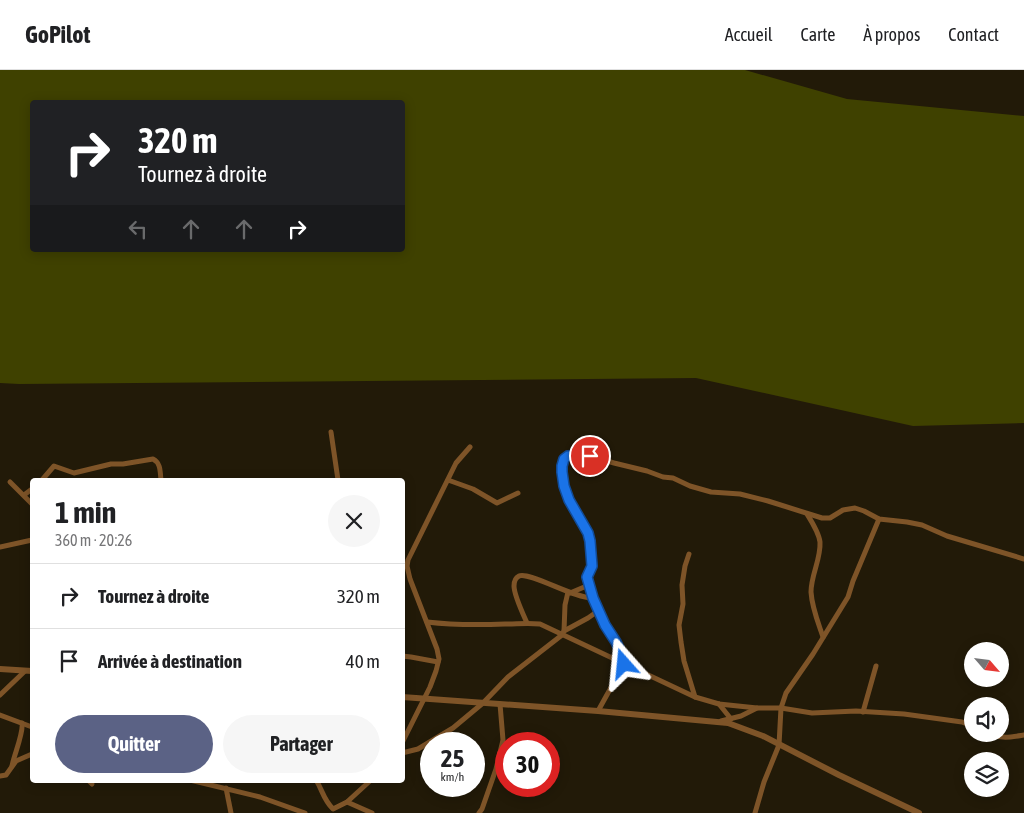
<!DOCTYPE html>
<html lang="fr">
<meta charset="utf-8">
<style>
body{margin:0;font-family:"Asap Condensed",sans-serif;background:#f6f6f6;color:#202124;height:100vh;display:flex;flex-direction:column;font-size:19px;white-space:nowrap}
*{box-sizing:border-box;margin:0}
p{font-size:16px;color:#757577}
.icon{flex:none;width:28px;height:28px;fill:none;stroke:currentColor;stroke-width:2;stroke-linecap:round;stroke-linejoin:round}
.map{position:relative;flex:1;overflow:hidden}
.drawer{position:absolute;left:30px;top:408px;width:375px;height:305px;display:flex;flex-direction:column;background:#fff;border-radius:5px;box-shadow:0 2px 12px #0003}
.drawer>*{flex:none}
.guide{position:absolute;left:30px;top:30px;width:375px;height:152px;border-radius:5px;box-shadow:0 2px 12px #0003;background:#202124;color:#fff;overflow:hidden}
.needle{width:32px;rotate:118deg}
.fabs{position:absolute;left:964px;top:572px;display:grid;gap:10px}
.fabs a{display:grid;place-items:center;width:45px;height:45px;border-radius:50%;background:#fff;box-shadow:0 2px 12px #0003;font-size:25px}
.speed{position:absolute;left:420px;top:662px;display:flex;gap:10px;font-size:25px;font-weight:700;text-align:center}
.speed>*{display:grid;place-content:center;width:65px;height:65px;border-radius:50%;background:#fff;box-shadow:0 2px 12px #0003;line-height:1}
.speed small{font-size:12px;font-weight:400}
.speed .limit{border:8px solid #d22;background:#fff;color:#111}
.pin{position:absolute;display:grid;place-items:center;width:42px;height:42px;color:#fff;margin:-21px;border:2px solid #fff;border-radius:50%;box-shadow:0 1px 5px #0007}
.me{position:absolute;width:55px;margin:-28px;rotate:342deg;stroke-linejoin:round;filter:drop-shadow(0 0 4px #0008)}
.turn{display:flex;align-items:center;gap:18px;height:105px;padding:0 25px;font-size:22px}
.turn .icon{width:65px;height:65px;stroke-width:2.5}
.turn b{display:block;font-size:35px;line-height:42px}
.lanes{display:flex;align-items:center;height:48px;padding:0 25px;background:#0003;justify-content:center;gap:25px;direction:ltr}
.lanes .off{opacity:.35}
.round{display:grid;place-items:center;flex:none;width:52px;height:52px;border-radius:26px;background:#f6f6f6}
.head{display:flex;align-items:center;justify-content:space-between;height:85px;padding:0 25px}
h1{font-size:30px;font-weight:700;line-height:38px}
.cta{display:flex;gap:10px;margin-top:auto;padding:10px 25px}
.cta a{flex:1;height:58px;border-radius:30px;background:#5b6285;color:#fff;font-size:20px;font-weight:700;line-height:58px;text-align:center}
.cta a+a{background:#f6f6f6;color:#202124}
ul{padding:0;list-style:none}
li{display:flex;align-items:center;gap:15px;height:65px;padding:0 25px;border-top:1px solid #e0e0e0}
li div{flex:1}
li b{display:block;font-size:19px}
li em{font-style:normal}
header{display:flex;align-items:center;gap:30px;box-sizing:border-box;height:70px;padding:0 25px;background:#fff;border-bottom:1px solid #e0e0e0}
header strong{font-size:24px}
nav{display:flex;gap:28px;margin-inline-start:auto;font-size:18px}
.map>svg:first-child{display:block}
.green{fill:#3f4100;fill-rule:evenodd}
.lines{fill:none;stroke-linecap:round;stroke-linejoin:round}
.minor{stroke:#7e5428;stroke-width:5}
.tertiary{stroke:#7e5428;stroke-width:6}
.route-casing{stroke:#114b97;stroke-width:12}
.route{stroke:#1a73e8;stroke-width:9}
</style>
<header>
<strong>GoPilot</strong>
<nav><a>Accueil</a><a>Carte</a><a>À propos</a><a>Contact</a></nav>
</header>
<div class="map">
<svg width="1024" height="743" viewBox="0 0 1024 743">
<rect width="100%" height="100%" fill="#221a08"/>
<path class="green" d="M0,0h745l102,29 177,17v307l-111,3 -217,-48 -677,6 -19,-1zM32,32h370v148h-370z"/>
<g class="lines">
<g class="minor">
<path d="M331,362l7,48"/>
<path d="M42,410l12,-14 20,7 37,-9h12l30,-5c8,4 7,13 8,21"/>
<path d="M448,410l25,9 24,14 21,-10"/>
<path d="M10,412l22,22"/>
<path d="M24,425l8,-6"/>
<path d="M807,444c5,8 12,19 13,28 1,17 -9,33 -9,50 1,16 7,30 12,45"/>
<path d="M0,477l32,-7"/>
<path d="M689,484l-4,12 -3,19 1,19 -4,21 2,17 3,19 11,36"/>
<path d="M570,523l19,-8"/>
<path d="M427,552c25,3 52,3 78,2 12,0 23,-1 35,0l155,73 24,7 38,4"/>
<path d="M527,553c-4,-9 -13,-28 -13,-37 0,-4 1,-8 5,-10 10,-5 56,23 74,22"/>
<path d="M564,561l24,-13 10,-7"/>
<path d="M402,586l9,1 27,5"/>
<path d="M627,596l-11,-24 -11,-17 -12,-27 -6,-21 1,-4 4,-5 -2,-27 -2,-8 -19,-33 -5,-14 -2,-20 2,-7 4,-3 11,-1 21,4 14,4 33,8 16,6 10,1 17,8 21,6 29,2 28,7 54,17h8l13,-8 12,-2 9,3 15,8 28,3 15,3 25,11 77,23"/>
<path d="M0,625l25,-24"/>
<path d="M719,634l12,15"/>
<path d="M598,641l26,-47"/>
<path d="M863,642l13,-46"/>
<path d="M0,645l32,12"/>
<path d="M721,651l20,-5 16,-8h24l31,5 44,-2 48,3 58,8 10,4"/>
<path d="M990,664c12,5 21,3 34,1"/>
<path d="M402,673l28,-56 6,-16 3,-12 -2,-10 -27,-70 -3,-13 1,-6 48,-97 14,-16"/>
<path d="M402,683l16,-4 35,-21 30,-25 25,-26 54,-42 2,-4 1,-26 3,-13"/>
<path d="M12,696c2,-11 12,-34 10,-43"/>
<path d="M0,706l6,-1 10,-14 16,-7"/>
<path d="M88,710l4,4"/>
<path d="M190,710l70,17 45,16"/>
<path d="M316,710c7,11 7,19 17,29l14,-7 24,-22"/>
<path d="M226,718l5,25"/>
<path d="M347,732l25,11"/>
<path d="M479,743l3,-4 14,-40 7,-29 -3,-36"/>
<path d="M755,743l9,-31 15,-37 2,-37 5,-15 27,-39 35,-57 5,-16 26,-62"/>
</g>
<g class="tertiary">
<path d="M0,599l32,2"/>
<path d="M402,627l196,14 130,12 35,13 76,39 80,38"/>
</g>
</g>
<g class="lines">
<defs>
<path id="route" d="M590,386l-10,-1 -12,1 -4,3 -2,7v6l2,14 5,14 19,33 2,8 2,25 -5,11 6,21 12,27 11,17 11,24 -3,-2"/>
</defs>
<use href="#route" class="route-casing"/>
<use href="#route" class="route"/>
</g>
</svg>
<div class="fabs">
<a><svg class="needle" viewBox="-14 -14 28 28"><path d="M0-13l5 13h-10z" fill="#e53935"/><path d="M0 13l5-13h-10z" fill="#757577"/></svg></a>
<a><svg class="icon" aria-label="sound" viewBox="0 0 24 24"><path d="M4 9h4l5-4v14l-5-4H4zM17 9q2 3 0 6"/></svg></a>
<a><svg class="icon" aria-label="layers" viewBox="0 0 24 24"><path d="M12 4l9 5-9 5-9-5zM3 14l9 5 9-5"/></svg></a>
</div>
<div class="speed"><div>25<small>km/h</small></div><div class="limit">30</div></div>
<div class="pin" style="left:590px;top:386px;background:#d93025"><svg class="icon" aria-label="arrive" viewBox="0 0 24 24"><path d="M6 21V4h12l-3 4 3 4H6"/></svg></div>
<svg class="me" style="left:624px;top:594px" viewBox="-20 -20 40 40"><path d="M0-17L14 15 0 8-14 15z" fill="#1a73e8" stroke="#fff" stroke-width="4"/></svg>
<div class="guide">
<div class="turn"><svg class="icon" aria-label="right" viewBox="0 0 24 24"><path d="M7 20v-9h11M14 6l5 5-5 5"/></svg><div><b>320 m</b>Tournez à droite</div></div>
<div class="lanes"><svg class="icon off" aria-label="left" viewBox="0 0 24 24"><path d="M17 20v-9H6M10 6l-5 5 5 5"/></svg><svg class="icon off" aria-label="ahead" viewBox="0 0 24 24"><path d="M12 20V5M6 11l6-6 6 6"/></svg><svg class="icon off" aria-label="ahead" viewBox="0 0 24 24"><path d="M12 20V5M6 11l6-6 6 6"/></svg><svg class="icon" aria-label="right" viewBox="0 0 24 24"><path d="M7 20v-9h11M14 6l5 5-5 5"/></svg></div>
</div>
<section class="drawer">
<div class="head"><div><h1>1 min</h1><p>360 m · 20:26</p></div><a class="round"><svg class="icon" aria-label="close" viewBox="0 0 24 24"><path d="M6 6l12 12M18 6L6 18"/></svg></a></div>
<ul>
<li><svg class="icon" aria-label="right" viewBox="0 0 24 24"><path d="M7 20v-9h11M14 6l5 5-5 5"/></svg><div><b>Tournez à droite</b></div><em>320 m</em></li>
<li><svg class="icon" aria-label="arrive" viewBox="0 0 24 24"><path d="M6 21V4h12l-3 4 3 4H6"/></svg><div><b>Arrivée à destination</b></div><em>40 m</em></li>
</ul>
<div class="cta"><a>Quitter</a><a>Partager</a></div>
</section>
</div>
